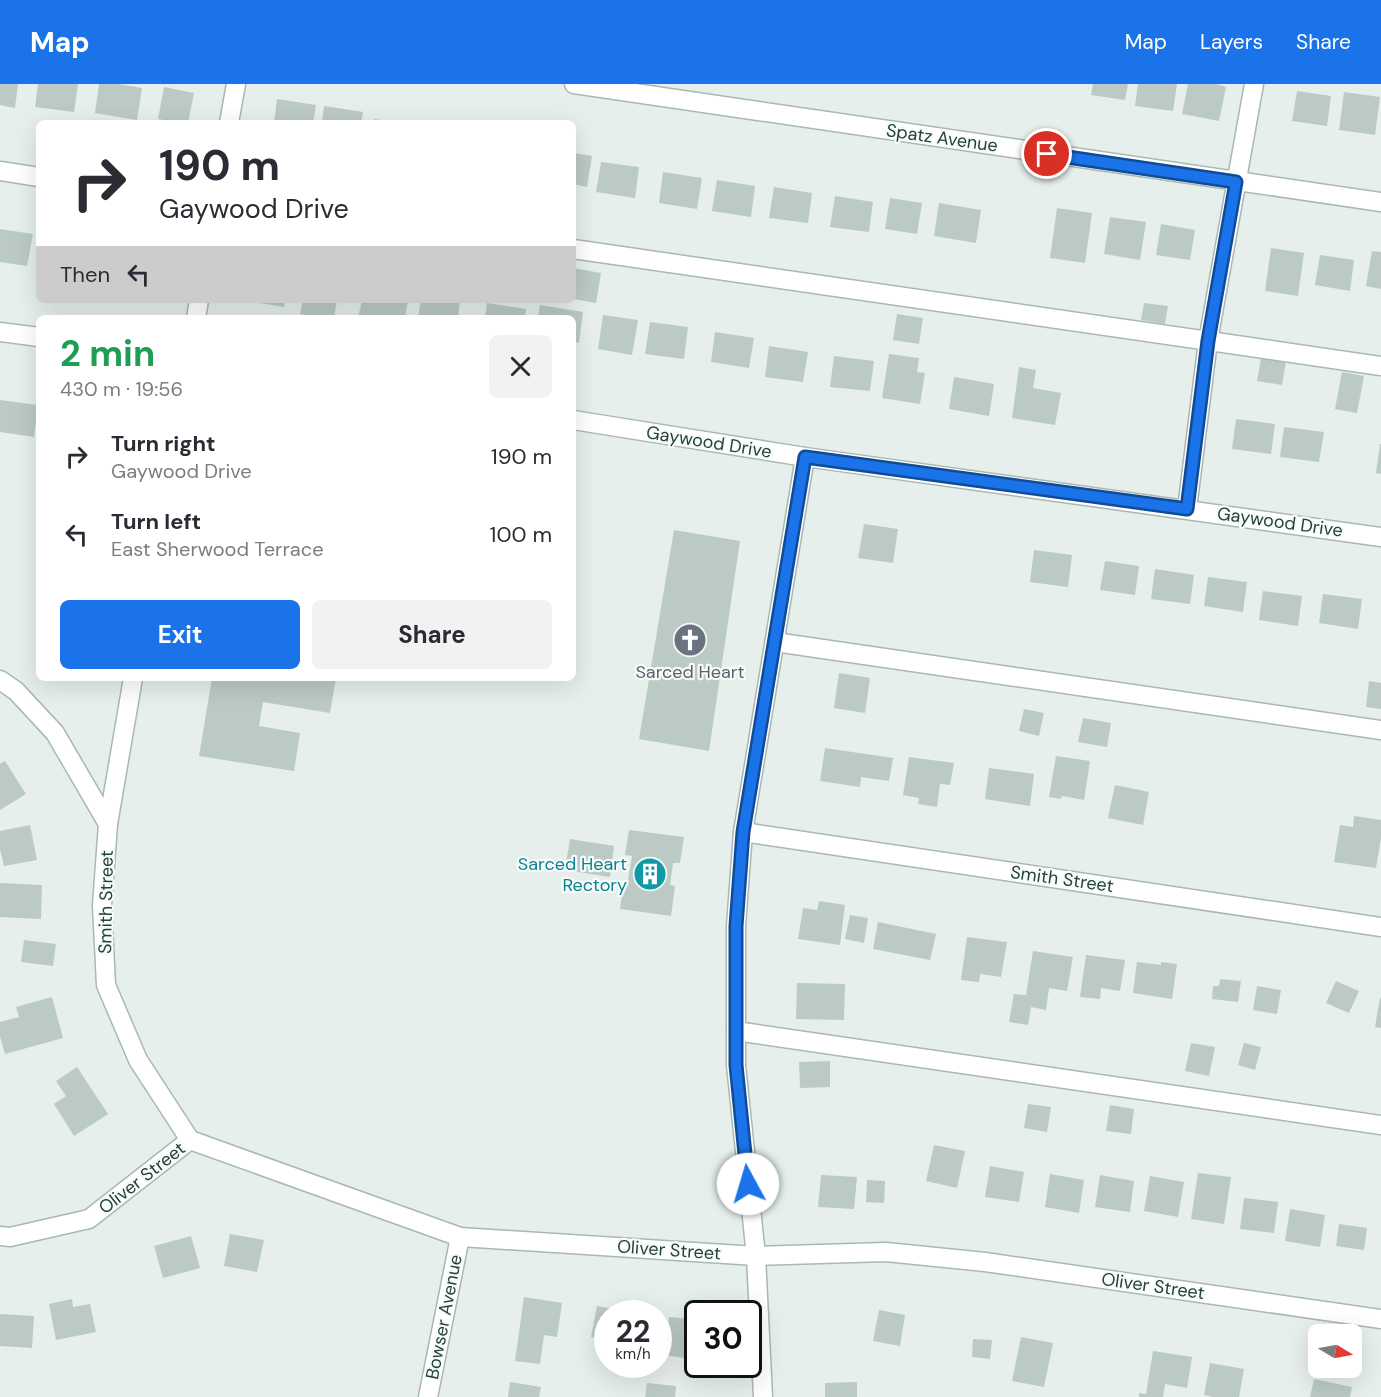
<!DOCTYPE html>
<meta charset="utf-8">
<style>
body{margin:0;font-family:"DM Sans",sans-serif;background:#f2f2f3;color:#2b2b33;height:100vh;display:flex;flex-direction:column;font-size:22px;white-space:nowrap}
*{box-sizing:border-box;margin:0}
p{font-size:20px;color:#7c7c81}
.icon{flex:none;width:33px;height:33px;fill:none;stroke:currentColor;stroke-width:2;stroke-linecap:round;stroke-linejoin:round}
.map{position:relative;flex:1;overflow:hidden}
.panel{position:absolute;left:36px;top:231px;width:540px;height:366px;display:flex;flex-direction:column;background:#fff;border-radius:9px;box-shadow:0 6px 24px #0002}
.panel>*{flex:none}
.banner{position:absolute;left:36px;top:36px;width:540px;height:183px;border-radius:9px;box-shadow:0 6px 24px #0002;background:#fff;color:#2b2b33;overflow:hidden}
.needle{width:39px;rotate:100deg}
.controls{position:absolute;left:1308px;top:1240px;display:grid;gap:12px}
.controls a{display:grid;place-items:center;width:54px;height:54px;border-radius:9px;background:#fff;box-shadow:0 6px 24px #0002;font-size:30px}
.speed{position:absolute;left:594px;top:1216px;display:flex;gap:12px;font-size:30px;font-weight:700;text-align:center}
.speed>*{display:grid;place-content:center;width:78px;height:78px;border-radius:50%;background:#fff;box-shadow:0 6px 24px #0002;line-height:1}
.speed small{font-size:15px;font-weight:400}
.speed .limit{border:3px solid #111;border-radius:9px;background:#fff;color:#111}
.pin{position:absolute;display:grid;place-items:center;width:51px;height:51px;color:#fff;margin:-26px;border:3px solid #fff;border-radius:50%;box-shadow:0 2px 6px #0007}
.me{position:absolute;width:66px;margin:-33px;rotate:354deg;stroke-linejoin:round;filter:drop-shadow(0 0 4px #0008)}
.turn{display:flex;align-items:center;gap:21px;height:126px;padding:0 24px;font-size:27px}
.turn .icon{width:78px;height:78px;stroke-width:2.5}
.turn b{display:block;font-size:42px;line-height:51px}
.then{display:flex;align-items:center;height:57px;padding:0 24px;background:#0003;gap:12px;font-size:22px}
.round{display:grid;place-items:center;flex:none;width:63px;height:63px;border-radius:9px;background:#f2f2f3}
.head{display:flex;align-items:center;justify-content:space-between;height:102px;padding:0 24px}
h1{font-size:36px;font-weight:700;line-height:45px;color:#1e9e55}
.primary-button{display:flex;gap:12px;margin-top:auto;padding:12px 24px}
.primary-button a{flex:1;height:69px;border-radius:9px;background:#1a73e8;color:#fff;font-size:24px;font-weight:700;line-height:69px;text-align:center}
.primary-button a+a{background:#f2f2f3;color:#2b2b33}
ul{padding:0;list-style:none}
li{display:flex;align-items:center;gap:18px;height:78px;padding:0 24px}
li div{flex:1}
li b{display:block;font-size:22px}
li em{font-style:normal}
header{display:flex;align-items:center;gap:36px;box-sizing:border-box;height:84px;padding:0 30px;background:#1a73e8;color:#fff}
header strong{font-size:28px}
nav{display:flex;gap:33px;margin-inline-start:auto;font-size:21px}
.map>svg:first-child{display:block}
.building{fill:#bbcac4}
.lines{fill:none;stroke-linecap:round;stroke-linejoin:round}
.minor-casing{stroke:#a8b8b2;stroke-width:21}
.minor{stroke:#fff;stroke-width:18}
.route-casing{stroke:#114b97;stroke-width:15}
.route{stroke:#1a73e8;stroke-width:10}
.labels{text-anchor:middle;stroke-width:4.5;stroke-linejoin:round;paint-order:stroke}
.street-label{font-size:18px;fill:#24423a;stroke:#f7fbf9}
.worship-label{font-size:18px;fill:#5b616d;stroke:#f7fbf9}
.culture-label{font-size:18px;fill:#0d838f;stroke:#f7fbf9;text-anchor:end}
</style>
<header>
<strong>Map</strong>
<nav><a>Map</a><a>Layers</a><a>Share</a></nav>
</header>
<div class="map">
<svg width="1381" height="1313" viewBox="0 0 1381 1313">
<rect width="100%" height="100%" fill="#e6efeb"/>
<g class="building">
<path d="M0,0h18l-3,24 -15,-3z"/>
<path d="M38,0h40l-4,28 -39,-5z"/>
<path d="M99,0h20l23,4 -5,32 -42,-7z"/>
<path d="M1093,0h35l-3,16 -34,-5z"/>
<path d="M1138,0h39l-4,27 -38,-5z"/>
<path d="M1188,0h28l10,3 -7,34 -37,-7z"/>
<path d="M164,3l30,6 -6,30h-9l-21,-4z"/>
<path d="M1297,7l34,5 -4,30 -35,-5z"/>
<path d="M1344,8l36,5 -5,38 -36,-5z"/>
<path d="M277,15l39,6 -3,18h-39z"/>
<path d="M324,22l39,6 -2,11h-39z"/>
<path d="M374,35l21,3v1h-21z"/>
<path d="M573,69l19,3 -5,31 -14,-3z"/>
<path d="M601,78l38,5 -4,31 -39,-6z"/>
<path d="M663,88l39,6 -5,31 -38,-6z"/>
<path d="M717,96l38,6 -4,31 -39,-6z"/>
<path d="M774,103l38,6 -4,30 -39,-5z"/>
<path d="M835,112l38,6 -4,30 -39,-5z"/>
<path d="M890,114l32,5 -5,31 -32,-5z"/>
<path d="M939,119l42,7 -5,33 -42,-7z"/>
<path d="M1057,124l35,5 -7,50 -35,-5z"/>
<path d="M1110,133l36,5 -6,38 -36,-6z"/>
<path d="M1161,140l34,6 -5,30 -34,-5z"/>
<path d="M0,145l33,5 -6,32 -27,-4z"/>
<path d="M1271,164l33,5 -6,43 -33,-5z"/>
<path d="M1372,167l9,1v37l-15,-3z"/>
<path d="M1320,171l34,5 -4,31 -35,-6z"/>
<path d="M573,184l28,5 -5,30 -23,-4z"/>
<path d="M248,216h37l-1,7 -36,-6z"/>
<path d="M303,216h34l-3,18h-14l-20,-4z"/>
<path d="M362,216h46l-3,18h-47z"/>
<path d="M421,216h39l-2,18h-40z"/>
<path d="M487,219l39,6 -1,9h-40z"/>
<path d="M1144,219l24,3 -3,18 -24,-4z"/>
<path d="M540,221l43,7 -4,31 -6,-1v-24h-35z"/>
<path d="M897,230l26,4 -4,26 -26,-4z"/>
<path d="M603,231l35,5 -6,35 -34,-6z"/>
<path d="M650,238l38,5 -4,32 -39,-5z"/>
<path d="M715,248l39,6 -5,30 -38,-6z"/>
<path d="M769,262l39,6 -5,30 -38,-5z"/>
<path d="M889,270l30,4 -2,14 8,1 -5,31 -38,-6z"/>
<path d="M834,272l40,5 -4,30 -40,-4z"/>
<path d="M1261,274l25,4 -4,23 -25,-4z"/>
<path d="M1019,283l17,3 -3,18 28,5 -6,32 -43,-7z"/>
<path d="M1342,288l22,4 -7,37 -22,-4z"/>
<path d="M954,293l40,7 -5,32 -40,-7z"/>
<path d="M0,316l38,5 -4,32 -34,-5z"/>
<path d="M1236,335l39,5 -4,30 -39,-5z"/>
<path d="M1284,343l40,5 -5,30 -39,-5z"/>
<path d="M1380,360h1v30l-5,-1z"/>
<path d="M864,440l34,5 -5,34 -35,-5z"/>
<path d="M674,446l66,11 -31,210 -70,-12z"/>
<path d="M1034,466l38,5 -4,32 -38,-5z"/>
<path d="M1105,477l34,5 -4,29 -35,-5z"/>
<path d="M1155,485l39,6 -4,29 -39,-5z"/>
<path d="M1208,493l39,5 -4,30 -39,-6z"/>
<path d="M1263,507l39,5 -4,30 -39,-6z"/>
<path d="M1323,510l39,5 -4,30 -39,-6z"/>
<path d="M839,589l31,5 -5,35 -31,-5z"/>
<path d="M212,594h124l-6,35 -67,-11 -4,24 41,7 -6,38 -95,-15z"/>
<path d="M1369,597l12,2v26l-15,-2z"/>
<path d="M1024,625l20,4 -5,23 -20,-5z"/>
<path d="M1083,634l28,5 -4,24 -29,-5z"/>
<path d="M825,664l68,10 -4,23 -28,-4 -1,10 -40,-6z"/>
<path d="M1056,672l34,5 -6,39 -22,-4 -1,3 -12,-2z"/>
<path d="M909,673l45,6 -4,22 -10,-1 -3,23 -19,-3 1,-6 -16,-3z"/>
<path d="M5,677l21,33 -26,16v-46z"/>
<path d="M989,684l45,6 -4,32 -45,-7z"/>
<path d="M1115,701l34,7 -6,33 -35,-7z"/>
<path d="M1354,732l27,4v18l-5,30 -42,-6 6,-37 13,2z"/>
<path d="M30,741l7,35 -33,6 -4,-17v-18z"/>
<path d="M629,746l55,7 -4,26h-7l-3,22 5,1 -4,30 -51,-7 3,-23h4l5,-30 -7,-1z"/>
<path d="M570,755l44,7 -4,31 -45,-7z"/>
<path d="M0,799l42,2 -1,34 -41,-2z"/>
<path d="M819,817l26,4 -5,40 -42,-6 5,-31 14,2z"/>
<path d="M850,831l18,3 -4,25 -19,-4z"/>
<path d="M878,838l58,12 -6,26 -57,-11z"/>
<path d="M967,853l40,5 -6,35 -21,-3 -1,8 -18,-2z"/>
<path d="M24,856l32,4 -3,22 -32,-4z"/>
<path d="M1033,867l40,6 -6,34 -18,-3 -3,22 -15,-3 -3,18 -19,-3 5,-28 12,1z"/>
<path d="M1086,871l39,5 -5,31 -19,-3 -1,11 -20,-2z"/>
<path d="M1137,878l24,3v-3l16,2 -5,35 -39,-6z"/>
<path d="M1220,895l21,2 -3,21 -26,-3 1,-13h6z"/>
<path d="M1336,897l23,10 -10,22 -23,-10z"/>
<path d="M797,899l48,1 -1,36 -48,-1z"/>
<path d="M1257,902l24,4 -4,24 -24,-4z"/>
<path d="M52,913l11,41 -58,16 -5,-18v-14l19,-5 -3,-10z"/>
<path d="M1380,914h1v30l-6,-1z"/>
<path d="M1191,959l24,4 -6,29 -24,-5z"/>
<path d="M1244,959l17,4 -6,23 -17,-5z"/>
<path d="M830,977v26l-30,1 -1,-26z"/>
<path d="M77,983l31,47 -34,22 -20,-32 12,-8 -10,-15z"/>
<path d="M1028,1020l23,3 -4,25 -23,-4z"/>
<path d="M1110,1021l24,4 -3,25 -25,-3z"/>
<path d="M934,1061l31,6 -8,37 -31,-7z"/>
<path d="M990,1082l34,6 -5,30 -34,-5z"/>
<path d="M1198,1089l33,4 -7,47 -33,-5z"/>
<path d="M1050,1090l34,6 -5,33 -34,-6z"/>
<path d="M821,1091l36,2 -3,32 -36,-2z"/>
<path d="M1100,1091l34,6 -4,31 -35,-5z"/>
<path d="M1150,1092l34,6 -6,35 -34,-6z"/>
<path d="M867,1096l18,1 -1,22 -18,-1z"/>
<path d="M1244,1114l34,4 -4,31 -34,-4z"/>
<path d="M1290,1125l35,6 -5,32 -35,-6z"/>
<path d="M1339,1140l28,4 -3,22 -28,-4z"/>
<path d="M230,1150l34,6 -7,32 -33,-6z"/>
<path d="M191,1152l9,32 -37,10 -9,-32z"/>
<path d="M524,1213l38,6 -5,34 -13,-2 -4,29 -25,-3z"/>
<path d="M72,1215l1,8 17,-3 6,28 -40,8 -7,-36z"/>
<path d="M597,1222l27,5v3h-16v27l-17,-4z"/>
<path d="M879,1226l26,5 -5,31 -27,-5z"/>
<path d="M0,1230l34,2 -2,32 -32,-2z"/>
<path d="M669,1233l29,3v40l-34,-5z"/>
<path d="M1021,1253l32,6 -9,44 -32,-6z"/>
<path d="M973,1255l19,1 -2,19 -18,-2z"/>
<path d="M1153,1267l39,6 -5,31 -22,-4 -2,13h-24v-4l7,1z"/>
<path d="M1210,1279l34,6 -5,28h-26l-9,-2z"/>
<path d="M1314,1295l38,8 -2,10h-40z"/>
<path d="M510,1298l31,5 -2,10h-31z"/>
<path d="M857,1298v15h-32v-14z"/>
<path d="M647,1299l29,3 -1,11h-30z"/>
</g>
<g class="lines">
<defs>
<g id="minor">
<path d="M574,0l807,118"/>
<path d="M229,39l7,-39"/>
<path d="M0,87l39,6"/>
<path d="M573,165l808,117"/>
<path d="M196,234l3,-18"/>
<path d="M0,248l39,5"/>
<path d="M573,336l232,37 576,80"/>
<path d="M1187,425l21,-168 46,-257"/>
<path d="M775,558l606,88"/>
<path d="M0,596l16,11 39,42 53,91 -6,81 4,80 32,75 52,80"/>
<path d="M108,740l25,-146"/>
<path d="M743,748l638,95"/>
<path d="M736,947l645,94"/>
<path d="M190,1056l270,97 296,19 130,-4 99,10 396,57"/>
<path d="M0,1152l10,1 79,-18 101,-79"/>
<path d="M428,1313l32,-160"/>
<path d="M763,1313l-7,-141 -20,-191v-139l7,-94 62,-375"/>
</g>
</defs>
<use href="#minor" class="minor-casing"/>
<use href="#minor" class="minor"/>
</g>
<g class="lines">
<defs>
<path id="route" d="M748,1100l-12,-119v-139l7,-94 62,-375 382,52 21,-168 28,-159 -189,-28"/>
</defs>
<use href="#route" class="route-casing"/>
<use href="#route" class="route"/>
</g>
<defs>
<symbol id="church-disc" viewBox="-11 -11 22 22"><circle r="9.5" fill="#6b7280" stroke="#f7fbf9"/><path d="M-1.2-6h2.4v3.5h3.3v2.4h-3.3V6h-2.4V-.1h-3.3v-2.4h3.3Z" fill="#fff"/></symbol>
<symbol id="building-disc" viewBox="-11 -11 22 22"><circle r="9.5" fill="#0f9aa8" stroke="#f7fbf9"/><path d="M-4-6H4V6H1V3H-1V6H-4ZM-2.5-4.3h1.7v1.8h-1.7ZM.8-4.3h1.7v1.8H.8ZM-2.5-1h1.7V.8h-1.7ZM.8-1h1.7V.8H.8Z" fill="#fff"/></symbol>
</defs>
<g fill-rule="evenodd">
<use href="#church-disc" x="671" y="537" width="38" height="38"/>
<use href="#building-disc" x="631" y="771" width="38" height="38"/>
</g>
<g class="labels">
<g class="street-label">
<text transform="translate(942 54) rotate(8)" y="6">Spatz Avenue</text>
<text transform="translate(709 358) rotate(9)" y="6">Gaywood Drive</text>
<text transform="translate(1280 438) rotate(8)" y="6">Gaywood Drive</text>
<text transform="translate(1062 795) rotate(8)" y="6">Smith Street</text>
<text transform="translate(106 818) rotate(-89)" y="6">Smith Street</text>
<text transform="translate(142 1094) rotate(-38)" y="6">Oliver Street</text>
<text transform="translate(669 1166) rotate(4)" y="6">Oliver Street</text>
<text transform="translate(1153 1202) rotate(8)" y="6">Oliver Street</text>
<text transform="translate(444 1233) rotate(-79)" y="6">Bowser Avenue</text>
</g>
<g class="worship-label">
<text x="690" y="594">Sarced Heart</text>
</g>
<g class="culture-label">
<text x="627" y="786">Sarced Heart<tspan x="627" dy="21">Rectory</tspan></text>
</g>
</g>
</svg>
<div class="controls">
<a><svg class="needle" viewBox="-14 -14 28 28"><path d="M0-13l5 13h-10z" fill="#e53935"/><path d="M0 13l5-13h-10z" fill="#7c7c81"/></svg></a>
</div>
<div class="speed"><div>22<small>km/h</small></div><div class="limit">30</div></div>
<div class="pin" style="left:1047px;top:70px;background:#d93025"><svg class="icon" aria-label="arrive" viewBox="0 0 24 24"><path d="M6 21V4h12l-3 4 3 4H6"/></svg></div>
<svg class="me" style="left:748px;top:1100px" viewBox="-20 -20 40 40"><circle r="19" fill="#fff"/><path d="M0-13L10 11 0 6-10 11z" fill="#1a73e8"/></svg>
<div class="banner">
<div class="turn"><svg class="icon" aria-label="right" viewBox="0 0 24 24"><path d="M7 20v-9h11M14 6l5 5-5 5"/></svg><div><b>190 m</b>Gaywood Drive</div></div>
<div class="then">Then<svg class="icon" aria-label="left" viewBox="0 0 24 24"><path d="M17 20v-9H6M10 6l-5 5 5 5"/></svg></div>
</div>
<section class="panel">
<div class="head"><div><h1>2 min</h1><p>430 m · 19:56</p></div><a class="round"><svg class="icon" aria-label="close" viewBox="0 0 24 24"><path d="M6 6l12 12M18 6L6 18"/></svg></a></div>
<ul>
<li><svg class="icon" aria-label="right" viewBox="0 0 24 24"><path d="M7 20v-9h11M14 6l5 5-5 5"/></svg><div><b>Turn right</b><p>Gaywood Drive</p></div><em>190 m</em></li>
<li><svg class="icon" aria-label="left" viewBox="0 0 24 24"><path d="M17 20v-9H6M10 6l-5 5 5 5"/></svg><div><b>Turn left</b><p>East Sherwood Terrace</p></div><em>100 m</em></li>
</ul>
<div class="primary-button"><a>Exit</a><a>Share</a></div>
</section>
</div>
